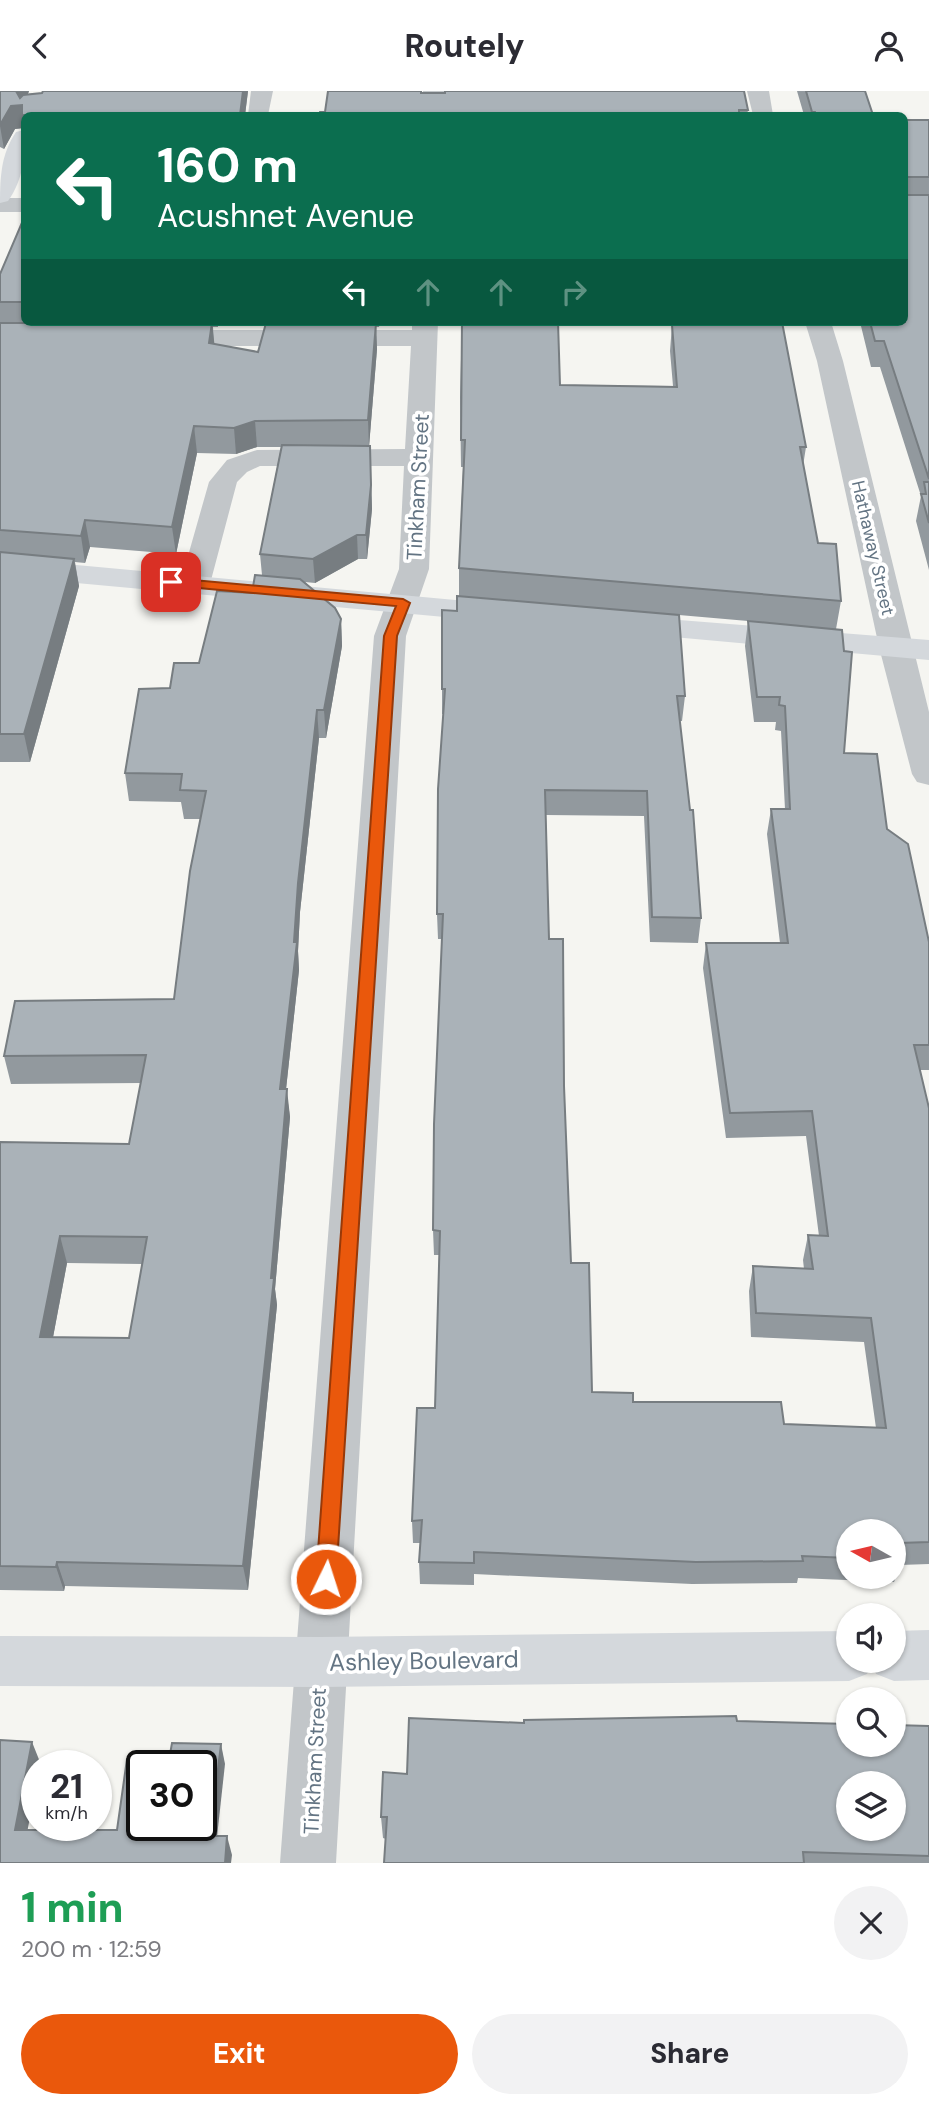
<!DOCTYPE html>
<meta charset="utf-8">
<style>
body{margin:0;font-family:"DM Sans",sans-serif;background:#f2f2f3;color:#2b2b33;height:100vh;display:flex;flex-direction:column;font-size:26px;white-space:nowrap}
*{box-sizing:border-box;margin:0}
p{font-size:23px;color:#7c7c81}
.icon{flex:none;width:38px;height:38px;fill:none;stroke:currentColor;stroke-width:2;stroke-linecap:round;stroke-linejoin:round}
.map{position:relative;height:1772px;overflow:hidden}
.details{display:flex;flex-direction:column;background:#fff;flex:1}
.details>*{flex:none}
.guide{position:absolute;left:21px;top:21px;width:887px;height:214px;border-radius:10px;box-shadow:0 2px 5px #0004;background:#0b6e4f;color:#fff;overflow:hidden}
.needle{width:46px;rotate:278deg}
.controls{position:absolute;left:836px;top:1428px;display:grid;gap:14px}
.controls a{display:grid;place-items:center;width:70px;height:70px;border-radius:50%;background:#fff;box-shadow:0 2px 5px #0004;font-size:35px}
.speed{position:absolute;left:21px;top:1659px;display:flex;gap:14px;font-size:35px;font-weight:700;text-align:center}
.speed>*{display:grid;place-content:center;width:91px;height:91px;border-radius:50%;background:#fff;box-shadow:0 2px 5px #0004;line-height:1}
.speed small{font-size:18px;font-weight:400}
.speed .limit{border:4px solid #111;border-radius:10px;background:#fff;color:#111}
.pin{position:absolute;display:grid;place-items:center;width:60px;height:60px;color:#fff;margin:-30px;border-radius:14px;box-shadow:0 4px 10px #0006}
.me{position:absolute;width:77px;margin:-38px;rotate:4deg;stroke-linejoin:round;filter:drop-shadow(0 0 5px #0008)}
.turn{display:flex;align-items:center;gap:24px;height:147px;padding:0 21px;font-size:32px}
.turn .icon{width:91px;height:91px;stroke-width:2.5}
.turn b{display:block;font-size:49px;line-height:60px}
.lanes{display:flex;align-items:center;height:66px;padding:0 21px;background:#0003;justify-content:center;gap:35px;direction:ltr}
.lanes .off{opacity:.35}
.round{display:grid;place-items:center;flex:none;width:74px;height:74px;border-radius:37px;background:#f2f2f3}
.summary{display:flex;align-items:center;justify-content:space-between;height:119px;padding:0 21px}
h1{font-size:42px;font-weight:800;line-height:52px;color:#1e9e55}
.action{display:flex;gap:14px;margin-top:auto;padding:14px 21px}
.action a{flex:1;height:80px;border-radius:42px;background:#ea580c;color:#fff;font-size:28px;font-weight:800;line-height:80px;text-align:center}
.action a+a{background:#f2f2f3;color:#2b2b33}
header{display:flex;justify-content:space-between;align-items:center;height:91px;padding:0 21px;background:#fff;font-size:32px;font-weight:800}
.map>svg:first-child{display:block}
.lines{fill:none;stroke-linecap:round;stroke-linejoin:round}
.minor{fill:#c2c6c9;fill-rule:evenodd}
.major{fill:#d4d8dc;fill-rule:evenodd}
.wall{fill:#92999e;fill-rule:evenodd}
.shaded-wall{fill:#777d81}
.building{fill:#aab2b8;stroke:#777d81;stroke-width:2;fill-rule:evenodd}
.route{fill:#ea580c;stroke:#983908;stroke-width:2}
.labels{text-anchor:middle;stroke-width:7;stroke-linejoin:round;paint-order:stroke}
.far-street-label{font-size:18px;fill:#637483;stroke:#fff}
.street-label{font-size:21px;fill:#637483;stroke:#fff}
.near-street-label{font-size:24px;fill:#637483;stroke:#fff}
</style>
<header><svg class="icon" aria-label="back" viewBox="0 0 24 24"><path d="M15 5l-7 7 7 7"/></svg>Routely<svg class="icon" aria-label="person" viewBox="0 0 24 24"><circle cx="12" cy="8" r="4"/><path d="M4 21q1-7 8-7t8 7"/></svg></header>
<div class="map">
<svg width="929" height="1772" viewBox="0 0 929 1772">
<rect width="100%" height="100%" fill="#f5f5f1"/>
<g class="lines">
<g class="minor">
<path d="M251,0h22l-5,24h-20z"/>
<path d="M423,0h22l-2,24h-20z"/>
<path d="M747,0h22l4,24h-20z"/>
<rect x="0" y="107" width="24" height="14"/>
<path d="M412,231h26l-9,247 -23,67 -70,1227h-56l94,-1227 25,-67 5,-103h-144l-13,6 -10,10 -27,102 -4,7 -11,2 -11,-2 -4,-7 29,-102 18,-22 30,-10 148,-1 6,-103h-250l-9,-3 -4,-5 4,-5 9,-3h251z"/>
<path d="M805,231h26l12,39 86,351v73l-12,-3 -5,-8 -33,-127 -62,-286z"/>
</g>
<g class="major">
<path d="M24,39c2,25 -1,50 -16,71l-8,2c0,-26 1,-49 16,-71z"/>
<path d="M0,467l510,47 11,2 5,7 -5,7 -11,2 -510,-47z"/>
<path d="M629,525l300,24v20l-311,-28 -5,-7 5,-7z"/>
<path d="M929,1539v50l-35,1 -18,-7 -4,-10 -5,10 -18,7 -529,6 -320,-1v-50l320,1 529,-6v30h45v-30z"/>
</g>
</g>
<g class="wall">
<path d="M0,0h29l-1,3 14,-1 1,-2h205l-3,24h-221v34l-2,-21 -7,1 -11,20 -4,-2z"/>
<path d="M797,0h68l8,24h-69z"/>
<path d="M421,2l327,17 -1,5h-428l6,-3z"/>
<path d="M905,29h24v450l-13,-49 5,-25 -41,-129h-9l-11,-45h45z"/>
<path d="M24,127v104h194v5h-5l1,17 44,8 15,-30h107l-1,5h-3l1,22 -8,97h1l2,63 -5,50h-9l-43,24 -10,-1 36,37 1,27 -16,92h-7l-19,174 -2,39 1,19 -13,119 4,28 -15,172 2,16 -29,285 -183,-4 -1,5 -64,-1v-448l129,2 12,-61 -130,1 -7,-28 170,-57 26,-180h-16l-3,-17 -52,-1 -4,-28 45,-85 29,-25 53,-70 10,-18 -2,-21 21,-107h-24l-21,7 -39,-1 -21,101 -86,-7 -5,16 -10,-1 4,24 -49,176h-30v-488zM67,1172l75,1 -13,74 -76,-1z"/>
<path d="M462,231h98h-2l2,63 113,1 -3,-35 2,-26h21v-3h89l24,125 -3,19 15,77 23,58 -5,28 8,124 43,76 42,113v128h-9l9,38v456l-29,1 -6,17 -96,-4 -1,5 -105,1 -218,-10v11l-54,-1 -1,-22 1,-19h-7l-1,-22 23,-113 4,-153h-5l-1,-25 9,-291h-4l-1,-25 6,-200h-1v-104l15,1 2,-15v-28l4,-101h-2l-1,-70zM679,524l69,6 -3,25 9,76h22l-1,8 6,1 4,78h-14l-4,25 13,109h-74l-3,25 23,170 80,-2 13,100 -11,-1 -5,25 1,9 -51,-3 -4,25 2,46 113,5 12,86 -92,-4 -151,-22 -41,-10 -21,-129 -7,-177 -15,-147 -3,-124 98,1 6,126 48,1 3,-25 -21,-197h2l3,-25zM849,1440h45v46h-45z"/>
<path d="M737,1630l192,5v137h-545l2,-24 -3,-1 -2,-21 26,-43 117,-51z"/>
</g>
<g class="shaded-wall">
<path d="M16,0h13l-7,17 2,20 -9,1 -11,20 -4,-23z"/>
<path d="M243,0h5l-3,24h-5z"/>
<path d="M212,232l3,26 -6,-6z"/>
<path d="M376,232l1,26 -8,98 -1,-27z"/>
<path d="M255,330l2,26 -21,7 -2,-26z"/>
<path d="M194,335l3,27 -21,101 -4,-27z"/>
<path d="M370,355l2,63 -5,50 -1,-24z"/>
<path d="M85,429l5,27 -5,16 -4,-27z"/>
<path d="M357,444l1,24 -43,24 -2,-24z"/>
<path d="M74,468l5,27 -49,176 -6,-28z"/>
<path d="M341,528l1,27 -16,92 -2,-28z"/>
<path d="M317,619l2,28 -19,174 -2,39 1,19 -16,147 -3,-28 14,-147 4,-59z"/>
<path d="M287,998l3,28 -15,172 2,16 -29,285 -5,-24z"/>
<path d="M60,1145l7,27 -19,101 -8,-27z"/>
<path d="M57,1471l8,24 -1,5 -8,-24z"/>
<path d="M32,1651l8,20 -1,4h-2v14l-13,69 -9,-19z"/>
<path d="M221,1653l4,20 -10,91 -5,-19z"/>
<path d="M227,1745l5,19 -1,8h-6z"/>
</g>
<g class="building">
<path d="M0,0h16l4,7 3,-3 19,-2 1,-2h200l-3,24h-216v22l-2,-1v-31l-11,1 -11,19z"/>
<path d="M328,0h93v2h24v-2h299l4,19h-9v5h-420l1,-3h5z"/>
<path d="M806,0h59l8,24h-57l-1,-3h-3z"/>
<path d="M905,29h24v57h-22v18h22v284l-45,-138h-9l-5,-19h35z"/>
<path d="M24,127v84h-24v-28z"/>
<path d="M462,231h96l2,63 117,2 -5,-62h25v-3h85l24,125h-6l18,96 18,1 5,57 -382,-33 6,-128h-4z"/>
<path d="M0,232h212l-3,20 49,9 8,-29h110l-8,97 -113,1 -21,7 -40,-2 -22,101 -87,-7 -4,16 -81,-6z"/>
<path d="M282,354l88,1 1,39 -5,50h-9l-44,24 -53,-5z"/>
<path d="M924,391h5v41l-8,-29h5z"/>
<path d="M0,461l74,7 -50,175h-24z"/>
<path d="M255,484l45,4 35,29 6,11 -17,91h-7l-19,173 -4,59h3l-17,147h7l-16,189h3l-31,288 -186,-4 -1,5 -56,-1v-424l129,2 17,-89 -142,1 11,-55 159,-2 16,-128 16,-80 -26,-1 2,-16 -57,-1 14,-84 31,-1 4,-25h25l18,-72 35,2zM60,1145l87,1 -18,101 -89,-1z"/>
<path d="M457,505l222,19 6,81h-8l13,114h3l8,108 -49,-1 -5,-126 -102,-1 4,149h14l1,147 7,177h18l3,129 41,1v9h148l3,22 102,4 -15,-110 -115,-5 -3,-47 60,3 -5,-34 20,1 -16,-125 -82,2 -24,-170h82l-17,-134h19l-5,-103 -6,-1 1,-8h-23l-9,-76 94,9 2,21 8,1 -8,101 33,1 10,75 21,15 21,98v103h-15l15,63v434l-29,1 2,17 -8,-1v-28h-45v27l-47,-2 1,5 -107,1 -222,-10v11l-55,-1 3,-42 -10,1 5,-113h18l5,-177 -7,-1 1,-106 9,-210h-6l1,-125 7,-100h-3v-79l15,1z"/>
<path d="M736,1625l1,5 112,3v21h45v-20l35,1v130l-126,-4 1,11h-420l3,-46h-6l2,-45 24,2 2,-56 115,5v-3zM849,1692h45v46h-45z"/>
<path d="M0,1649l32,2 -17,88h102l10,-71 42,1 3,-17 49,1 -11,92h17l-2,27h-225zM142,1675h59v59h-59z"/>
</g>
<path class="route" d="M171,487l232,21 7,4 -13,33 -61,943 -3,7 -7,3 -7,-3 -3,-7 68,-943 12,-30 -230,-21v-6z"/>
<g class="labels">
<g class="far-street-label">
<text transform="translate(873 457) rotate(77)" y="6">Hathaway Street</text>
</g>
<g class="street-label">
<text transform="translate(418 396) rotate(-87)" y="7">Tinkham Street</text>
<text transform="translate(315 1670) rotate(-87)" y="7">Tinkham Street</text>
</g>
<g class="near-street-label">
<text transform="translate(424 1570) rotate(-1)" y="8">Ashley Boulevard</text>
</g>
</g>
</svg>
<div class="controls">
<a><svg class="needle" viewBox="-14 -14 28 28"><path d="M0-13l5 13h-10z" fill="#e53935"/><path d="M0 13l5-13h-10z" fill="#7c7c81"/></svg></a>
<a><svg class="icon" aria-label="sound" viewBox="0 0 24 24"><path d="M4 9h4l5-4v14l-5-4H4zM17 9q2 3 0 6"/></svg></a>
<a><svg class="icon" aria-label="search" viewBox="0 0 24 24"><circle cx="10" cy="10" r="6"/><path d="M15 15l6 6"/></svg></a>
<a><svg class="icon" aria-label="layers" viewBox="0 0 24 24"><path d="M12 4l9 5-9 5-9-5zM3 14l9 5 9-5"/></svg></a>
</div>
<div class="speed"><div>21<small>km/h</small></div><div class="limit">30</div></div>
<div class="pin" style="left:171px;top:491px;background:#d93025"><svg class="icon" aria-label="arrive" viewBox="0 0 24 24"><path d="M6 21V4h12l-3 4 3 4H6"/></svg></div>
<svg class="me" style="left:326px;top:1488px" viewBox="-20 -20 40 40"><circle r="17" fill="#ea580c" stroke="#fff" stroke-width="3"/><path d="M0-11L8 9 0 5-8 9z" fill="#fff"/></svg>
<div class="guide">
<div class="turn"><svg class="icon" aria-label="left" viewBox="0 0 24 24"><path d="M17 20v-9H6M10 6l-5 5 5 5"/></svg><div><b>160 m</b>Acushnet Avenue</div></div>
<div class="lanes"><svg class="icon" aria-label="left" viewBox="0 0 24 24"><path d="M17 20v-9H6M10 6l-5 5 5 5"/></svg><svg class="icon off" aria-label="ahead" viewBox="0 0 24 24"><path d="M12 20V5M6 11l6-6 6 6"/></svg><svg class="icon off" aria-label="ahead" viewBox="0 0 24 24"><path d="M12 20V5M6 11l6-6 6 6"/></svg><svg class="icon off" aria-label="right" viewBox="0 0 24 24"><path d="M7 20v-9h11M14 6l5 5-5 5"/></svg></div>
</div>
</div>
<section class="details">
<div class="summary"><div><h1>1 min</h1><p>200 m · 12:59</p></div><a class="round"><svg class="icon" aria-label="close" viewBox="0 0 24 24"><path d="M6 6l12 12M18 6L6 18"/></svg></a></div>
<div class="action"><a>Exit</a><a>Share</a></div>
</section>
